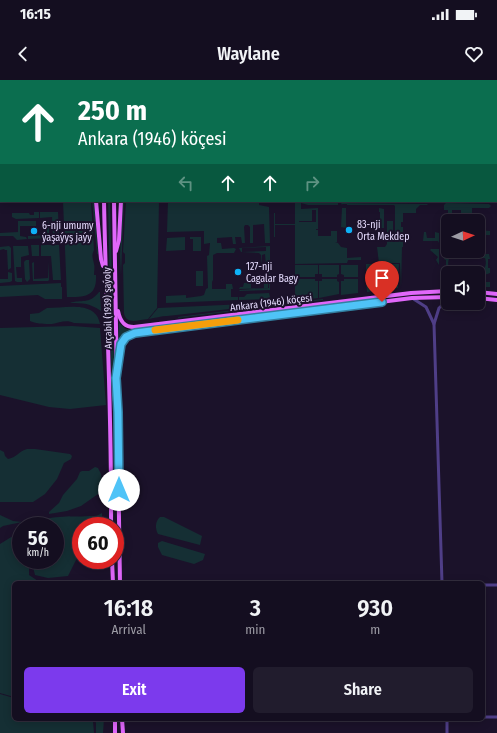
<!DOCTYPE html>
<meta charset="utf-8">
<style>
body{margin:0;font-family:"Fira Sans Condensed",sans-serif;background:#211c2d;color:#f1f3f6;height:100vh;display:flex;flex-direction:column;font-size:15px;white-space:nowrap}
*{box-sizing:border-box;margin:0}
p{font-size:13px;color:#9d9ca5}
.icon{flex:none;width:22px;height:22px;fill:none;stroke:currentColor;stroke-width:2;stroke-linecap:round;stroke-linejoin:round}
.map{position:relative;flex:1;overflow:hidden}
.details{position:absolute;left:12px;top:501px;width:473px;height:140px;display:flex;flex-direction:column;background:#140e20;border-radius:6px;box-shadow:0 2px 10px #0003,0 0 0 1px #332e3e}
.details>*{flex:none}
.banner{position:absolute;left:0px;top:0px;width:497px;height:122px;box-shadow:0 2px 10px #0003,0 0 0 1px #332e3e;background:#0b6e4f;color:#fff;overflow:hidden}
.needle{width:26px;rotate:87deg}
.buttons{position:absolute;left:441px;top:134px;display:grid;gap:8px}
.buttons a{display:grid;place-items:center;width:44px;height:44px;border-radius:6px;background:#140e20;box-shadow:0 2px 10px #0003,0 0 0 1px #332e3e;font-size:20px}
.speed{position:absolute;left:12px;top:437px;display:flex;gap:8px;font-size:20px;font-weight:700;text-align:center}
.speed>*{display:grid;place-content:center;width:52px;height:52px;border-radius:50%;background:#140e20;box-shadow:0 2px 10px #0003,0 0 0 1px #332e3e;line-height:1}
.speed small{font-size:10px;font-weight:400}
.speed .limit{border:6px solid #d22;background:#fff;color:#111}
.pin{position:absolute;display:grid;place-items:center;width:34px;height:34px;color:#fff;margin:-41px -17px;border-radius:50% 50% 50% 0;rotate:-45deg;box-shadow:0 0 4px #0007}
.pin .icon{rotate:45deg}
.me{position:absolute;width:44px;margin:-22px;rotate:0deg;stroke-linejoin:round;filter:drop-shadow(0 0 3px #0008)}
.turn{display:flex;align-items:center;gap:14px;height:84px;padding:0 12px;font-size:18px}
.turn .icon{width:52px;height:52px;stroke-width:2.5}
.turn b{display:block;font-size:28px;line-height:34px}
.lanes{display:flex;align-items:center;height:38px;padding:0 12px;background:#0003;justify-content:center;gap:20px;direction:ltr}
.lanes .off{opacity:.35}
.eta{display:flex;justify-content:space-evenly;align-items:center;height:68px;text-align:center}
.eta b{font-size:24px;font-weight:600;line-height:28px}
.action{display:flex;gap:8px;margin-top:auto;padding:8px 12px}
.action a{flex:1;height:46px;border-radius:6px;background:#7c3aed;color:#fff;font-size:16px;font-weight:600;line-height:46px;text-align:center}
.action a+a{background:#211c2d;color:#f1f3f6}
.status{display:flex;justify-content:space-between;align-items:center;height:28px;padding:0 20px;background:#140e20;direction:ltr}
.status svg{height:11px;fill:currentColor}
header{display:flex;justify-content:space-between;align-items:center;height:52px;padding:0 12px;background:#140e20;font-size:18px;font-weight:600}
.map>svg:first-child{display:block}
.green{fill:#152f34;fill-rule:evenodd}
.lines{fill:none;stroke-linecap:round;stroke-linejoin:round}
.minor{stroke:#4f3e87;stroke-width:3}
.major{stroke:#e067fa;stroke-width:4}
.route-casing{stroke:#337fa1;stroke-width:10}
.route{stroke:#4fc3f7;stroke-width:7}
.slow{stroke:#f59e0b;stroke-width:7}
.poi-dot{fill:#0eb2f7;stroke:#1b122a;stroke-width:1.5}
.labels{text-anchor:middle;stroke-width:4;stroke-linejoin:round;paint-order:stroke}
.poi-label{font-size:10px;fill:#e6dcfe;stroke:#1b122a;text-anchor:start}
.street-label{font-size:10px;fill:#e6dcfe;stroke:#1b122a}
</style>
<div class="status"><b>16:15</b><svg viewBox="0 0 49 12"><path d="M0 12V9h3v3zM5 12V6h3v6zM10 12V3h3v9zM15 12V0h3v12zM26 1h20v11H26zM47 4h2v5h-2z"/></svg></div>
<header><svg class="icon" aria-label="back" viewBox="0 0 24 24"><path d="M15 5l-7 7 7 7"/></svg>Waylane<svg class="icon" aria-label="heart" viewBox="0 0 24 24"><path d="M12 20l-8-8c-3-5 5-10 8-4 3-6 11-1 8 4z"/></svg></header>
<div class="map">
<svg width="497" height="653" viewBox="0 0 497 653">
<rect width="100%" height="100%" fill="#1b122a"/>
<g class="green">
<path d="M134,0h161l-161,1z"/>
<path d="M63,121h28l3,49c-3,6 -1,8 0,14 1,4 0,7 0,11h2c1,22 -11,22 -29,22z"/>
<path d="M92,121h2l4,53h-1z"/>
<path d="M108,121h2l5,200h-3z"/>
<path d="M123,121h1l-3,74 -1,-20z"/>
<path d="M126,121h33l-2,107 -9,11c-10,1 -22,6 -24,-6l-1,-48 2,-2v-9l-2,-2z"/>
<path d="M168,121h91v4l10,2 1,36h-5l-1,-19 -11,1v18h-3v-16l-2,-2h-3l-1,2 1,16h-3l-1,-6h-6l1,7h-3l-1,-7 -15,1v5h4l1,6 12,-1 2,1 -2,4h-17l-4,2v25l-1,2v7h14v-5h6l1,5h-2v8h7v3l-72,3v-7l20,-1v3l15,-2 3,-1 2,-6 2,-1 -1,-32 2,-1 1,-12 -6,1v-13l-37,1z"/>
<path d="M295,121l9,2h34v2h-30l-7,-2v6l17,-1v21h-2v1h2v6h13v-5h6v11h-2l3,1 3,4 6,1v10l14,-1v3h-13l-1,3 -52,1v-39h-20v12h-1v-24h1v11h20zM312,130h4v12h-17v-1h13z"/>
<path d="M341,123l87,1 -1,1h-7l-4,4v4h-13v9h-2v5h2v20h-1l-1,41 -1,-25h-21l-2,-16h8l2,-3v-23h6v21h2v-36l-1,-1h-47v-2h-4l-1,2z"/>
<path d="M446,123l43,1 2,2 -2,2h-17v5h-6v8h-5v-11h-9v9l3,2h-7v4l-4,-1v-8h4v-6h-4v-5z"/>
<path d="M342,128h4v20l-5,-1z"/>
<path d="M379,128l5,1v19h-7v-9h3v-7h-1z"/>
<path d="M34,132h5v6l-23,1 -4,-2v-4h17l1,2h4z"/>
<path d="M40,132h18l1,26h-5l-1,-1 -1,-20 -12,1z"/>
<path d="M45,140l3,1 1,3v14l-21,1v-3l19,-1z"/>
<path d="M18,141h18v5h-16v10l6,1 1,2 -10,1 -4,-4h-13v-3l18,-1z"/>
<path d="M445,150h3l-1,18 -3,-1z"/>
<path d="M478,150l12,1v4h-5v6h-7z"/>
<path d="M424,152h2l1,6h8v-6l4,1v10l-1,-2h-15z"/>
<path d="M185,157v13l-19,1 1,-13z"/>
<path d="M190,157h11v14h-8v-12h-3z"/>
<path d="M31,165h8v11h-7z"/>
<path d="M41,165h18l2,35h-8l-2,-24h-10z"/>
<path d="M9,166l2,2v20l-3,2 -1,-20h-2l-1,-1 -4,1v-3z"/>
<path d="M13,166h15l1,9 -8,2v10h-5l1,11h5v4h-5l-2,-1z"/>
<path d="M270,166v44l-30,1 -1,-1 30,-2 -1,-31v31l-29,1 1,-2h3l1,-4h7v5h13v-5h-4l2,-4v-11v11h4v-11l-2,-2h2l-1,-12 -3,1 -1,11v-11l-2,-2 -18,-1 -2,-4zM266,167v4l-24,1v-4z"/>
<path d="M431,169h8v16l-3,-5 2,-3 -8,-7z"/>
<path d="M445,174h11v4l-7,1c-2,5 0,9 2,13l32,-1c2,-4 4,-7 2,-13h-7v-4h11l1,5h-2v9h2v5c-5,3 -12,0 -16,-1l-29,2 -1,-5 2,-1v-8l-2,-1z"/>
<path d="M26,180h3v2l1,17 -3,3 -2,-3 -1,-17z"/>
<path d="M48,181l1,19 -1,1h-15l-1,-18 2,-1v17l14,-1z"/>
<path d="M366,184h17v11h-3v2h-14z"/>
<path d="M385,184h14l-1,13h-11v-2h-2z"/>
<path d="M295,185h23v9h-3v3h-20z"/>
<path d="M319,185h20v9l-2,1v2h-15v-3h-3z"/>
<path d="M341,185h17v12h-14v-2l-3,-1z"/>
<rect x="196" y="191" width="7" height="15"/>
<path d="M8,192l4,1v8l-2,1 -10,1v-4h8z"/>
<path d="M295,199h20v2h3v17l-23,3z"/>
<path d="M322,199h15v2l2,1v12l-20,4v-17h3z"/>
<path d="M344,199h14v14l-17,2v-14h3z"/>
<path d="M366,199h14v2l3,1v8l-16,2z"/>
<path d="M387,199h11v9l-13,2v-8h2z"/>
<rect x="478" y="202" width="12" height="5"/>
<path d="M61,203v4h1v12h-17l-7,-4 -38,2v-11z"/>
<path d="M99,212h1l1,19c-12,-8 -17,-8 -31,-8 11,-4 19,2 29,-11z"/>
<path d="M247,214l22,-1 1,4 -2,2 -29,1v-3h5z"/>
<path d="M323,219v1l-145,18v-1z"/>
<path d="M273,220v4c-35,4 -70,8 -106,12 -6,0 -12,2 -18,3l9,-11 109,-5z"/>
<path d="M371,227l1,1 -156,19 -1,-1z"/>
<path d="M47,228c18,0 49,-8 53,16l-26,-1c-8,-4 -15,0 -22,1 -8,0 -15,0 -22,-3v-7l9,-1z"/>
<path d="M119,243l7,6h8v2l-8,2 -6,7 -2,-1z"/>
<path d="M72,246l28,2 6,77 -36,4 -21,-2 -49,-12v-67z"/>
<path d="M188,249v2l-52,6v-1z"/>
<path d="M27,369h8l35,5 2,2 -1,3 -7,4 -7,16 -12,15 -12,8h-33v-52l4,2 1,4 3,3c8,-1 11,-8 19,-10z"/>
<path d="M95,387l3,1 3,6 1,8 -4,12 -17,12 -14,5 -18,3v-2l10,-9 4,-8 14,-16 3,-7 2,-1h7z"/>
<path d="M102,433v13h-21v31h-2l-3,3 -8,16 -20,2 -13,-3 -2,-8 2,-7h20v-34h-25c20,-13 38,-8 60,-10 4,0 8,0 12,-3z"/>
<path d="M0,435l13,6 9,1 -19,4 -3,2z"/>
<path d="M160,437h4l38,19 -2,9 -42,-11c-3,-5 -3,-13 2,-17z"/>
<path d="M21,451v29h8v15l9,6 12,2h-36v114l-14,-4v-149z"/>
<path d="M162,461l43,13 -2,6 -9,4 -32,-9 -4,-8v-4z"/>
<path d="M0,614l14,4v21h75l4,2 1,12h-94z"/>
<path d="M94,639h10l-1,14h-7v-10z"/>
</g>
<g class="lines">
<g class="minor">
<path d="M298,0v1"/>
<path d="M439,1v-1"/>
<path d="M496,73h1"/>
<path d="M462,121h35"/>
<path d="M412,218l14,9 8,17"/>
<path d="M442,503l-8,-259 5,-16 9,-8"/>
<path d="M483,505h14"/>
<path d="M483,637h14"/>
<path d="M447,639v14"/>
</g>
<g class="major">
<path d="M80,0v1"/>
<path d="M85,0v1"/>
<path d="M102,0v1"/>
<path d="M111,0v1"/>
<path d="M125,1v-1"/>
<path d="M128,1l1,-1"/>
<path d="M96,121l5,58 2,7"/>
<path d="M104,121c2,108 8,217 7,325"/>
<path d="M114,121l6,382"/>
<path d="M116,171l3,-11 2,-39"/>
<path d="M478,212l19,2"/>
<path d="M478,218l19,2"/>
<path d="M118,231c2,10 6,16 16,16l277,-34 37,-2"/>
<path d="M118,282c2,-13 2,-26 17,-29l277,-35 36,-1"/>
<path d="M112,480l1,23"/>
<path d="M115,639v14"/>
<path d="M122,639l1,14"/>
</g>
</g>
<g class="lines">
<defs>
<path id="route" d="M119,410l-1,-78 -2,-34 5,-34 5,-7 9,-4 247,-31"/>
</defs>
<use href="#route" class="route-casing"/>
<use href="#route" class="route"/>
<path class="slow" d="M155,250l83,-10"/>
</g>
<g class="poi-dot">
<circle cx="349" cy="150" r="4"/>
<circle cx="34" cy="151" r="4"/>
<circle cx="238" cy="192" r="4"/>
</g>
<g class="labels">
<g class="poi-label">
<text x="357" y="148">83-nji<tspan x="357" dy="12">Orta Mekdep</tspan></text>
<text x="42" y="149">6-nji umumy<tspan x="42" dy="12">ýaşaýyş jaýy</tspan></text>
<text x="246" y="190">127-nji<tspan x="246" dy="12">Cagalar Bagy</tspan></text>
</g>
<g class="street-label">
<text transform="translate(271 222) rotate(-7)" y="4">Ankara (1946) köçesi</text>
<text transform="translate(107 228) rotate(-91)" y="4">Arçabil (1939) şaýoly</text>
</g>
</g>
</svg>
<div class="buttons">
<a><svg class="needle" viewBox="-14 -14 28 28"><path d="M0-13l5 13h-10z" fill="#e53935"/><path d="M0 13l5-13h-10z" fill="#9d9ca5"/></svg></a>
<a><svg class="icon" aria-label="sound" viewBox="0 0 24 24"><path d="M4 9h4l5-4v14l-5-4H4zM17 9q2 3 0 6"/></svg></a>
</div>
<div class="speed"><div>56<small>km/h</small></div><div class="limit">60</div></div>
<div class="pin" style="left:382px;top:222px;background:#d93025"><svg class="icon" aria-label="arrive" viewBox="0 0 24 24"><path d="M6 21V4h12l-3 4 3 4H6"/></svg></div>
<svg class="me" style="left:119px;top:410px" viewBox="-20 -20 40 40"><circle r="19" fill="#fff"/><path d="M0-13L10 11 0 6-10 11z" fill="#4fc3f7"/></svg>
<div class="banner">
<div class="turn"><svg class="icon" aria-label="ahead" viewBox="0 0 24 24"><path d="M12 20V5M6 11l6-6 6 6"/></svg><div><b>250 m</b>Ankara (1946) köçesi</div></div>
<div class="lanes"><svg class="icon off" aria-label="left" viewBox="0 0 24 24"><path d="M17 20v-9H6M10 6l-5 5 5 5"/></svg><svg class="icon" aria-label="ahead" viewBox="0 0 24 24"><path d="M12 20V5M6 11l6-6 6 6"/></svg><svg class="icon" aria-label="ahead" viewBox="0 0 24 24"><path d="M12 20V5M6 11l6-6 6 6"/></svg><svg class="icon off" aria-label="right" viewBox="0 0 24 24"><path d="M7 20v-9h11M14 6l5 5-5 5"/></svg></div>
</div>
<section class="details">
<div class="eta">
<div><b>16:18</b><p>Arrival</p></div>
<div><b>3</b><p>min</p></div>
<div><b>930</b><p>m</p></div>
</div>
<div class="action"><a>Exit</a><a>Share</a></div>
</section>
</div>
